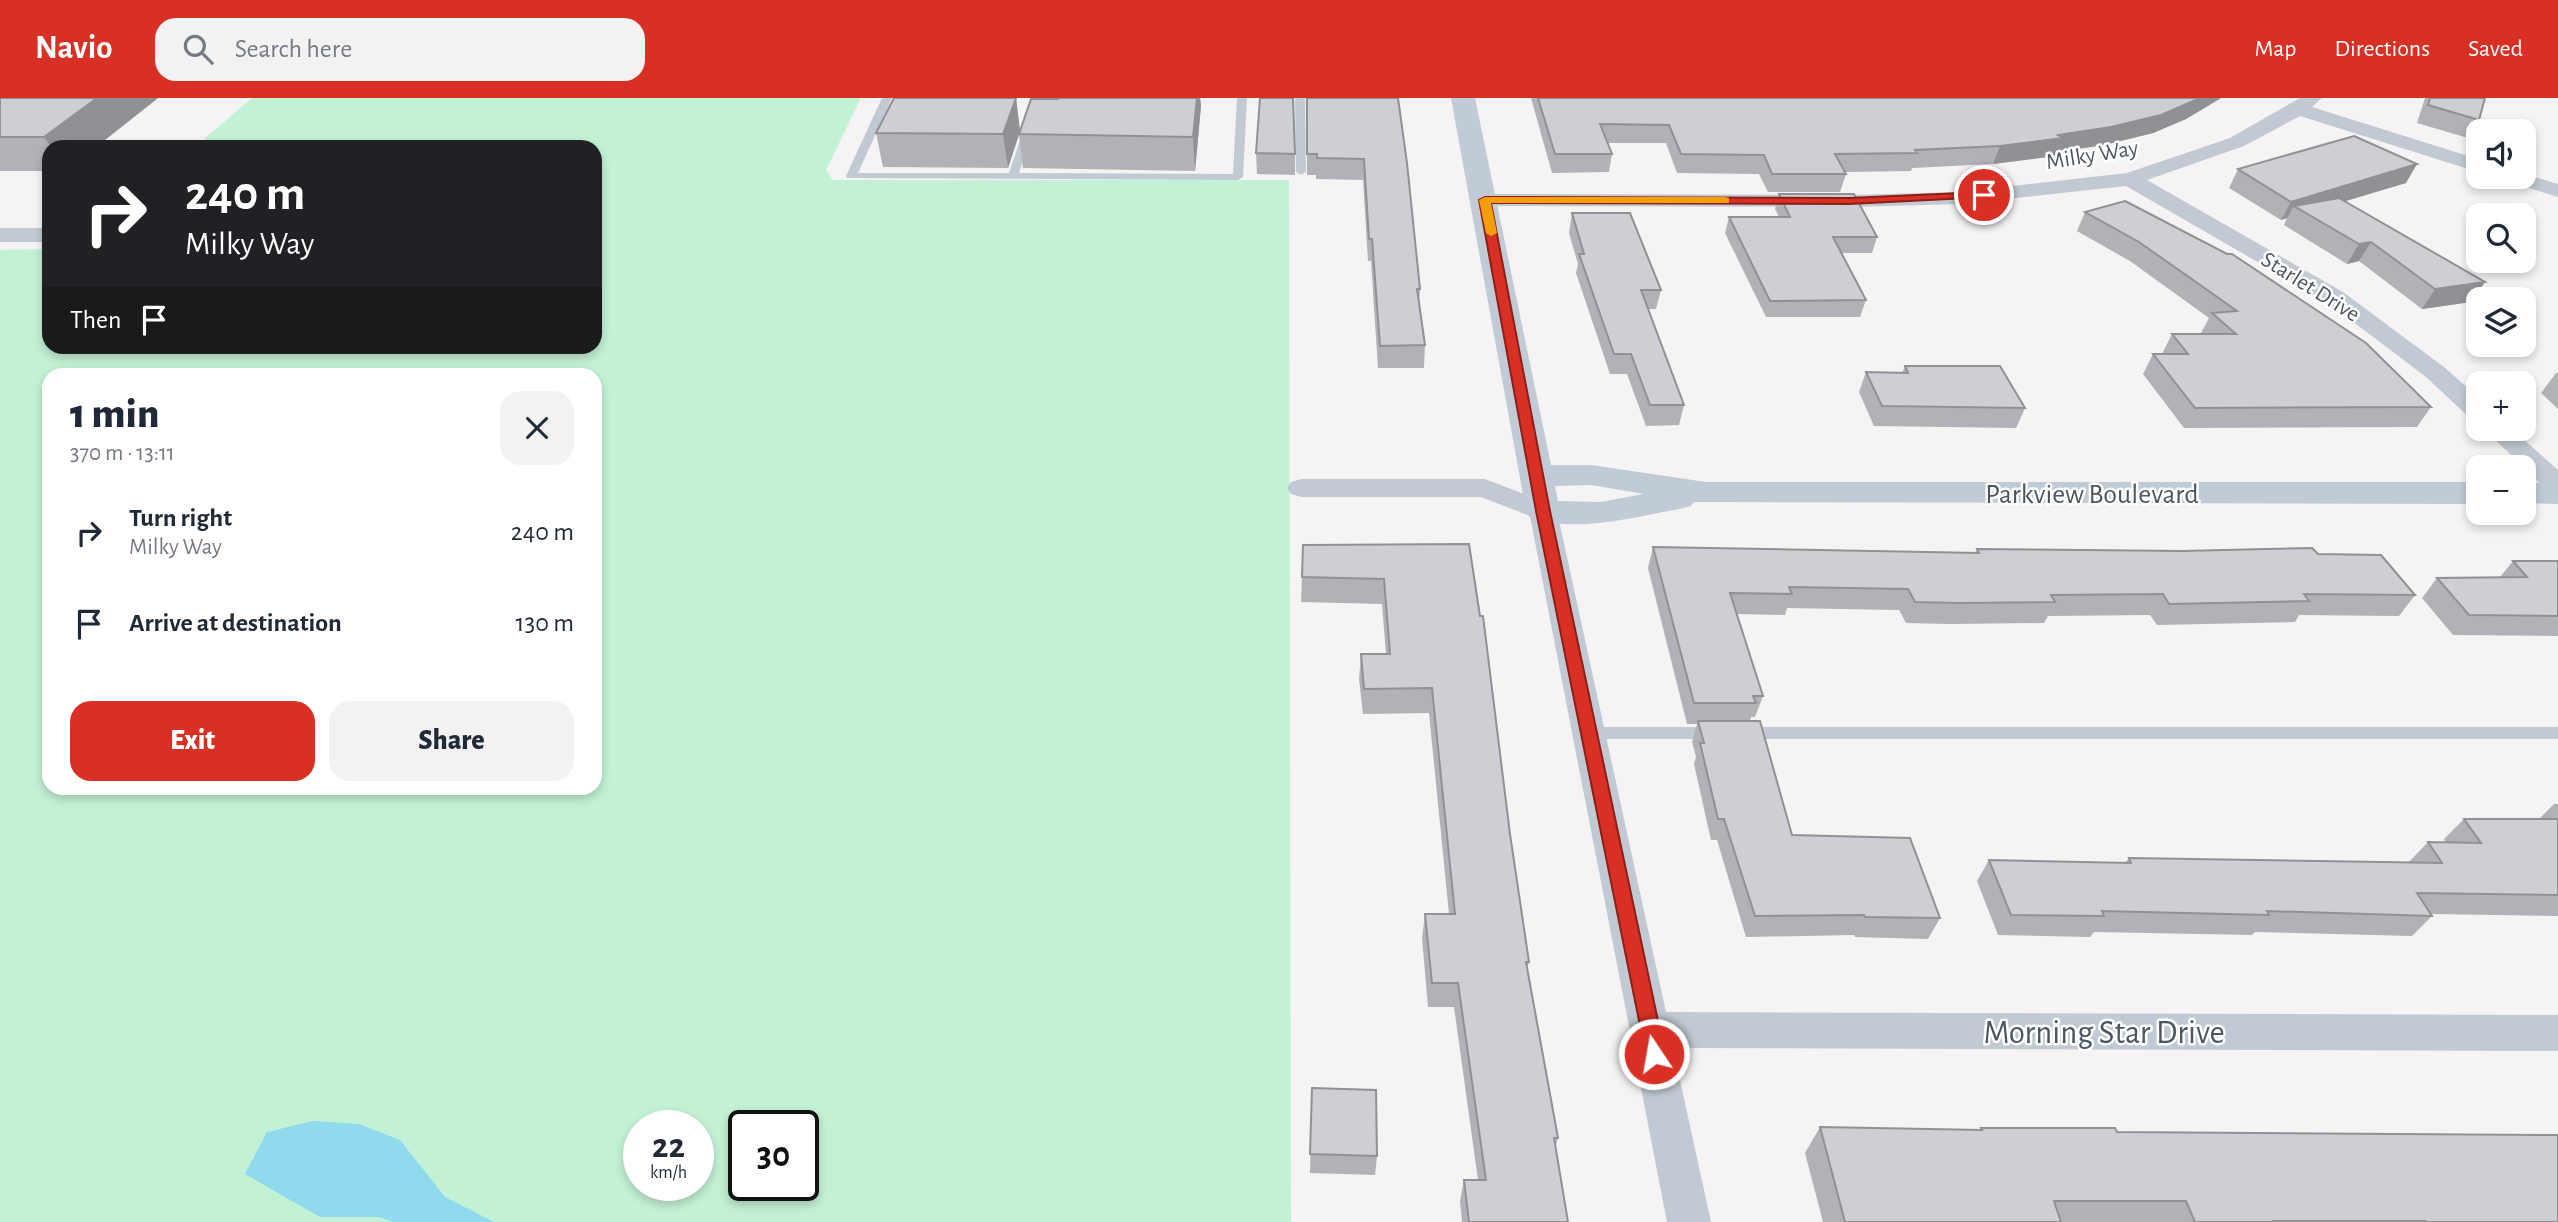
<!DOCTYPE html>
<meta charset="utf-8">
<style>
body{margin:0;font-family:"Alegreya Sans",sans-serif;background:#f2f2f3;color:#1f2937;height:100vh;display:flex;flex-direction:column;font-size:26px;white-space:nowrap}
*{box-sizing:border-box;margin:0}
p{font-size:23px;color:#747a83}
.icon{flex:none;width:38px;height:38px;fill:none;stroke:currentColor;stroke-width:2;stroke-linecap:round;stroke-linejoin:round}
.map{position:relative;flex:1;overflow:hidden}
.details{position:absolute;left:42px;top:270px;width:560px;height:427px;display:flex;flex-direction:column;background:#fff;border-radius:21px;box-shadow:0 4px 10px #0003}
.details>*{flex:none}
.hud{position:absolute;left:42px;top:42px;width:560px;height:214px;border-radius:21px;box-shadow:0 4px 10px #0003;background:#202124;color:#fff;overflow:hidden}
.tools{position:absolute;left:2466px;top:21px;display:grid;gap:14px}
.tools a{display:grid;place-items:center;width:70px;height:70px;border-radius:14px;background:#fff;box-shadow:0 4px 10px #0003;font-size:35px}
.speed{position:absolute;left:623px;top:1012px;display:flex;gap:14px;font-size:35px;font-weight:700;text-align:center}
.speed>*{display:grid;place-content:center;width:91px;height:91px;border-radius:50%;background:#fff;box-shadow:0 4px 10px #0003;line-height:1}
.speed small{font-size:18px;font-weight:400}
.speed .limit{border:4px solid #111;border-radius:10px;background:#fff;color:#111}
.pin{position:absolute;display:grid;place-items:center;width:60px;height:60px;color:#fff;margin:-30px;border:4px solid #fff;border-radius:50%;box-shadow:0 2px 7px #0007}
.me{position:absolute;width:77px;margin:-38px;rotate:348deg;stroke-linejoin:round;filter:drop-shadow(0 0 5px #0008)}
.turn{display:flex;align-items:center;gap:24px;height:147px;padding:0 28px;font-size:32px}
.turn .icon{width:91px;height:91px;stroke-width:2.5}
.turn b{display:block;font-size:49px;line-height:60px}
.then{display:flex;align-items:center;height:66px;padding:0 28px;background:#0003;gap:14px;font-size:26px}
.round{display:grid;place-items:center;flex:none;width:74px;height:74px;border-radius:21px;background:#f2f2f3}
.headline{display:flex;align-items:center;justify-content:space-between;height:119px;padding:0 28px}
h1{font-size:42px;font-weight:800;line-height:52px}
.cta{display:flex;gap:14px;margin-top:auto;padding:14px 28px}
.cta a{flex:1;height:80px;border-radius:21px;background:#d93025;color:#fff;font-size:28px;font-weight:800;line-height:80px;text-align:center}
.cta a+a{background:#f2f2f3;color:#1f2937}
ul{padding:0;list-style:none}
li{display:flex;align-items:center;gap:21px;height:91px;padding:0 28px}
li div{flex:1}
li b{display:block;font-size:26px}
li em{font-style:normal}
header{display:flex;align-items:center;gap:42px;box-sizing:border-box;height:98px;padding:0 35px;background:#d93025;color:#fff}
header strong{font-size:33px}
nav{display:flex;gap:38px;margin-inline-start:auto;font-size:24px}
.search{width:490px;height:63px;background:#f2f2f3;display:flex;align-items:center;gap:18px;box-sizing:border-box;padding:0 24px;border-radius:21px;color:#747a83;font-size:26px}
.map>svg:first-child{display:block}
.green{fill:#c3f1d5;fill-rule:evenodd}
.water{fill:#90daee}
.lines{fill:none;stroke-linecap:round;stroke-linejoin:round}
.lane{fill:#c1cad2;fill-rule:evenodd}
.street{fill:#c1cad2;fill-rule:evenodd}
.secondary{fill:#c1cbd6;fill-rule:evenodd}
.wall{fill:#b0b2b7}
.shaded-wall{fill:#909195}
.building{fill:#cdcfd5;stroke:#909195;stroke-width:2}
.route{fill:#d93025;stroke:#8d1f18;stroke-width:2}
.slow{fill:#f59e0b}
.labels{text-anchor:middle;stroke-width:5;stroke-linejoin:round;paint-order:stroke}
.far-street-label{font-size:23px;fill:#4a5661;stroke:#fff}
.street-label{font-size:28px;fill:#4a5661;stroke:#fff}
.near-street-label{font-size:33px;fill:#4a5661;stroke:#fff}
</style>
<header>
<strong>Navio</strong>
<div class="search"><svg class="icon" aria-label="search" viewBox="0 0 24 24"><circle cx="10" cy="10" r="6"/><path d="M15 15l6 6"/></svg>Search here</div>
<nav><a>Map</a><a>Directions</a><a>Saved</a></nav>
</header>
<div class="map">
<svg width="2558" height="1124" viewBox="0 0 2558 1124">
<rect width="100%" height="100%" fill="#f5f3f3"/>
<path class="green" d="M252,0h609l-35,72 7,10h456l2,1042h-1291v-972l49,-1v97h546v-199h-400zM49,276h546v414h-546zM639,1027h59v60h-59zM744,1027h59v60h-59z"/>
<path class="water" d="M313,1023l46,3 41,16 45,57 49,25h-101l-14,-5h-59l-75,-43 22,-42z"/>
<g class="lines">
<g class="lane">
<path d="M882,0h10l-34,75h151l25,-75h10l-25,75 214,1 4,-76h10l-4,79 -5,3 -391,-2 -1,-2z"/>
<path d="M1295,0h10l1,74 -5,3 -5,-3z"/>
<path d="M1589,629h127l6,2 2,4 -2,4 -6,2h-127l-6,-2 -2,-4 2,-4z"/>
<path d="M1742,629h816v12h-816l-6,-2 -2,-4 2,-4z"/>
</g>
<g class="street">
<path d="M2300,0h22l-10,9 166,52v13l-178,-56 -56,30 -97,34 196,112 101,75 34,30v22l-9,-2 -43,-40 -99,-75 -201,-116 -166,18 -111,3 -364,-1 -8,-1 -3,-5 3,-5 8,-1 364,1 111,-3 167,-19 103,-35z"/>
<path d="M2524,76l34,10v13l-52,-16 -3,-4h21z"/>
<rect x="0" y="130" width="49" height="14"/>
<path d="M2484,331h28l46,41v24l-10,-3z"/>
<path d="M1301,381h184l68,26 4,6 109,501 892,3v36l-885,-3 38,174h-44l-137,-706 -49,-19h-180l-10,-3 -4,-6 4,-6z"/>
</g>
<g class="secondary">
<path d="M1451,0h24l76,367h40l115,17h772v22l-784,-2 -3,4 -12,3c-49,9 -99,23 -148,10l-5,-8zM1591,387l53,9 -44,8 -42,-1 -3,-15z"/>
<path d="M2558,384v22l-34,-1v-20z"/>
</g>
</g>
<g class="wall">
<path d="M0,0h158l-62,49h-47v24h-49z"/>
<path d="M1016,0l4,33 38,-33h142l1,8 -6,65 -172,-3 -4,-33 -11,33 -125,-1 -7,-34z"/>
<path d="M1307,0h91l22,191 -1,15 6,41 -1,23h-46l-7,-107h-3l-5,-81 -47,-1v-4h-9z"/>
<path d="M1531,0h690l-35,21 -33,14 -49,12 -47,7 -2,4 -62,8 -81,4 -1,3 -66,1 1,2 -6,18h-72l-9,-18 -82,-1 -11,-30h-58l4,11 -3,18 -57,1z"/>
<path d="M2425,0h60l-6,22 -11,18 -51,-15z"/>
<path d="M1256,55l39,1v21l-38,-1z"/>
<path d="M2238,71l168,14 -62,18 141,81 -14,20 -49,7 -63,-48 -12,3 -63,-39 3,-7 -6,2 -52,-32z"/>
<path d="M1779,96l98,43 -5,16h-30l24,47 -6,17h-94l-41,-84 4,-16h50l-4,-8z"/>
<path d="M2125,103l306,206 -14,20 -233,1 -41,-54 10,-20h9l10,-20h31l-2,-1 8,-15 -79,-57 -53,-30 8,-19z"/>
<path d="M1572,115l89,77 -5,19h-8l36,96 -5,20 -33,1 -19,-52h-17l-34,-101 2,-9 -9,-31z"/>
<path d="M1905,268l120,42 -9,20 -142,-2 -15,-34 7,-20 36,1z"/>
<path d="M2556,275h2v36l-17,-16z"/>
<path d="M1469,446l41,290 19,128 -2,7 31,169 -3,10 13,74h-106l-2,-21 4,-21h14l-24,-173h-26l-6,-69 3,-24h24l-20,-201 -66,1 -4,-35 2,-25h25l-4,-50 -81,-2 1,-25z"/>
<path d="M1653,449l322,6 2,-4 341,5 97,41 -16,21 -100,-1 -4,7 -138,3 -7,-10 -102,1 -4,7 -94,1 -44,-1 -7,-13 -112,-2 -2,7 -48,-1 26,82 -8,21h-4l-1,4 42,114 148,83 -12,21 -73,-2 -1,-2 -108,2 -29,-97h-6l-17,-76 2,-7 -4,-15 5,-18h-10l-39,-156z"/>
<path d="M2513,463h45v75l-105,-1 -31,-37 15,-20 63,-1z"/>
<path d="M2554,706h4v112l-127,-2 1,2 -20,20 -157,-4 -3,3 -158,-3 -4,5 -92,-2 -21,-54 12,-21 136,3 4,-5 280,4 19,-20 18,1 -2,-4 20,-20h75z"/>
<path d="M1312,990l65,68 -2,19 -65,-2z"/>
<path d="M1820,1029l160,3 1,-2 136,4 441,90h-735l-18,-69z"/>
</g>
<g class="shaded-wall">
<path d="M97,0h61l-62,49h-45l-7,-10z"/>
<path d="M1016,0l4,33 -12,37 -5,-34z"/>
<path d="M1197,0h3l1,8 -6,65 -2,-34z"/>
<path d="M2200,0h21l-35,21 -33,14 -49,12 -47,7 -2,4 -62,8 7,-18 58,-11z"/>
<path d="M2417,66l-11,19 -100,30 -12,-7 -7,12 -6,2 10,-18z"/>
<path d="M2371,144l-12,19 -12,3 12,-20z"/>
<path d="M2485,184l-14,20 -49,7 13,-20z"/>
</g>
<g class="building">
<path d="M0,0h97l-53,39h-44z"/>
<path d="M894,0h122l-13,36 -127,-1z"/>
<path d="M1058,0h139l-4,39 -174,-3 12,-35h27z"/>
<path d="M1260,0h33l2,56 -39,-1z"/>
<path d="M1307,0h91l9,65 13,126h-3l8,56 -45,1 -8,-107h-3l-5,-80 -47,-1v-4h-10z"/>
<path d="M1538,0h662l-39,17 -50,12 -53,8 5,3 -63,8 -85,4 2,3 -82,1 11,20h-74l-8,-19 -83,-1 -12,-29 -69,-1 12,30h-57z"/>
<path d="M2430,0h55l-6,22 -51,-15z"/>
<path d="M2354,38l63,28 -126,38 -53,-33z"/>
<path d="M1779,96h75l23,43h-44l33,63 -96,1 -41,-84h61z"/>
<path d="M2339,100l146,84 -50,7 -64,-47 -12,2 -65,-38z"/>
<path d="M2125,103l102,53h5l134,89 65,64 -236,1 -42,-54h35l-16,-20h64l-24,-21 25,-2 -98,-69 -54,-30z"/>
<path d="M1572,115h58l31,77h-20l43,115h-34l-19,-51h-17l-35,-100h5z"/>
<path d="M1905,268h95l25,42 -143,-2 -16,-34 42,1z"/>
<path d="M1469,446l11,72h3l27,218 19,128h-3l32,176h-4l14,84h-99l-5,-42h22l-28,-197h-26l-7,-69h30l-23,-226 -68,1 -3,-35h29l-6,-75 -82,-2 1,-32z"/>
<path d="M1653,449l326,6 -2,-4 205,2 130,-3 6,6 63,1 34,40 -111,-1 5,7 -140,3 -6,-10 -112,1 4,7 -95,1 -45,-1 -7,-13 -119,-2 3,7 -62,-1 33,103h-10l3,7h-62z"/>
<path d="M2513,463h45v55l-89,-1 -32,-37 90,-1z"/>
<path d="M1698,623h62l32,114 118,3 30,80 -75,-1 -1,-2 -109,1 -31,-97h-6l-18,-76h4z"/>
<path d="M2464,721h94v76l-141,-2 15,23 -165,-5 2,4 -167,-4 2,5 -93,-1 -22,-55 142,3 -2,-5 313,5 -14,-21 53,1z"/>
<path d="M1312,990l64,2 1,66 -67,-2z"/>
<path d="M1820,1029l162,3 -1,-2h134l2,4 441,3v87h-132l-1,-1h-152v1h-78l-9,-21h-132l7,21h-216z"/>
</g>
<path class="route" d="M1984,94l6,3 -2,2 -139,7 -358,-1 59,308 115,543 -3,6 -8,3 -7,-3 -111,-549 -57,-311 6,-3 364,1z"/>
<path class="slow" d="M1725,99l4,1v5h-238l6,30 -6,3 -5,-3 -7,-33 6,-3z"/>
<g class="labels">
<g class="far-street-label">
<text transform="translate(2092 56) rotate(-9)" y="8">Milky Way</text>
<text transform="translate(2311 188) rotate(32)" y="8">Starlet Drive</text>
</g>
<g class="street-label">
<text x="2092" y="405">Parkview Boulevard</text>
</g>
<g class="near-street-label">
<text x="2104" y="945">Morning Star Drive</text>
</g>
</g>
</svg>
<div class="tools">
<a><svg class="icon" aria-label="sound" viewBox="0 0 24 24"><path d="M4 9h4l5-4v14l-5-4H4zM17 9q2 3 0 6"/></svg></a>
<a><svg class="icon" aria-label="search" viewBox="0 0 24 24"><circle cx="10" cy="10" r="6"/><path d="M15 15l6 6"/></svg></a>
<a><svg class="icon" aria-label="layers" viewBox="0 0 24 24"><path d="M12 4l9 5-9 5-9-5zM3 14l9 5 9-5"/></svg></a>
<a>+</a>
<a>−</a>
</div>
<div class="speed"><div>22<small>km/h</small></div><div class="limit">30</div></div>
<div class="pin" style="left:1984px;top:97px;background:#d93025"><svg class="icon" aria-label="arrive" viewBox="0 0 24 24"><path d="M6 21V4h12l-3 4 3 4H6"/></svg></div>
<svg class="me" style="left:1654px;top:956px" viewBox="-20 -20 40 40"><circle r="17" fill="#d93025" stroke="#fff" stroke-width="3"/><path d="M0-11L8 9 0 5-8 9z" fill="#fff"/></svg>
<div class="hud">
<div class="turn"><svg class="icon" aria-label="right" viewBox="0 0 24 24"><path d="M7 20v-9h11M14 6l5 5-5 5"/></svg><div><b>240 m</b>Milky Way</div></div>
<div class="then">Then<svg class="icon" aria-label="arrive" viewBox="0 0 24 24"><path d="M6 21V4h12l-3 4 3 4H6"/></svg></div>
</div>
<section class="details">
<div class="headline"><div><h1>1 min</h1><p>370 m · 13:11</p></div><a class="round"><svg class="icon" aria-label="close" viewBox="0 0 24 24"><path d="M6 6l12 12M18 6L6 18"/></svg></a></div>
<ul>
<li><svg class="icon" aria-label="right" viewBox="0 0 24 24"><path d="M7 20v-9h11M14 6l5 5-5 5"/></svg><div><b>Turn right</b><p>Milky Way</p></div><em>240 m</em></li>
<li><svg class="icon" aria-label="arrive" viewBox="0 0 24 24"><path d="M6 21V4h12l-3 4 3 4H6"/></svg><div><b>Arrive at destination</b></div><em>130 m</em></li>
</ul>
<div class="cta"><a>Exit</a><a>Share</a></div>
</section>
</div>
